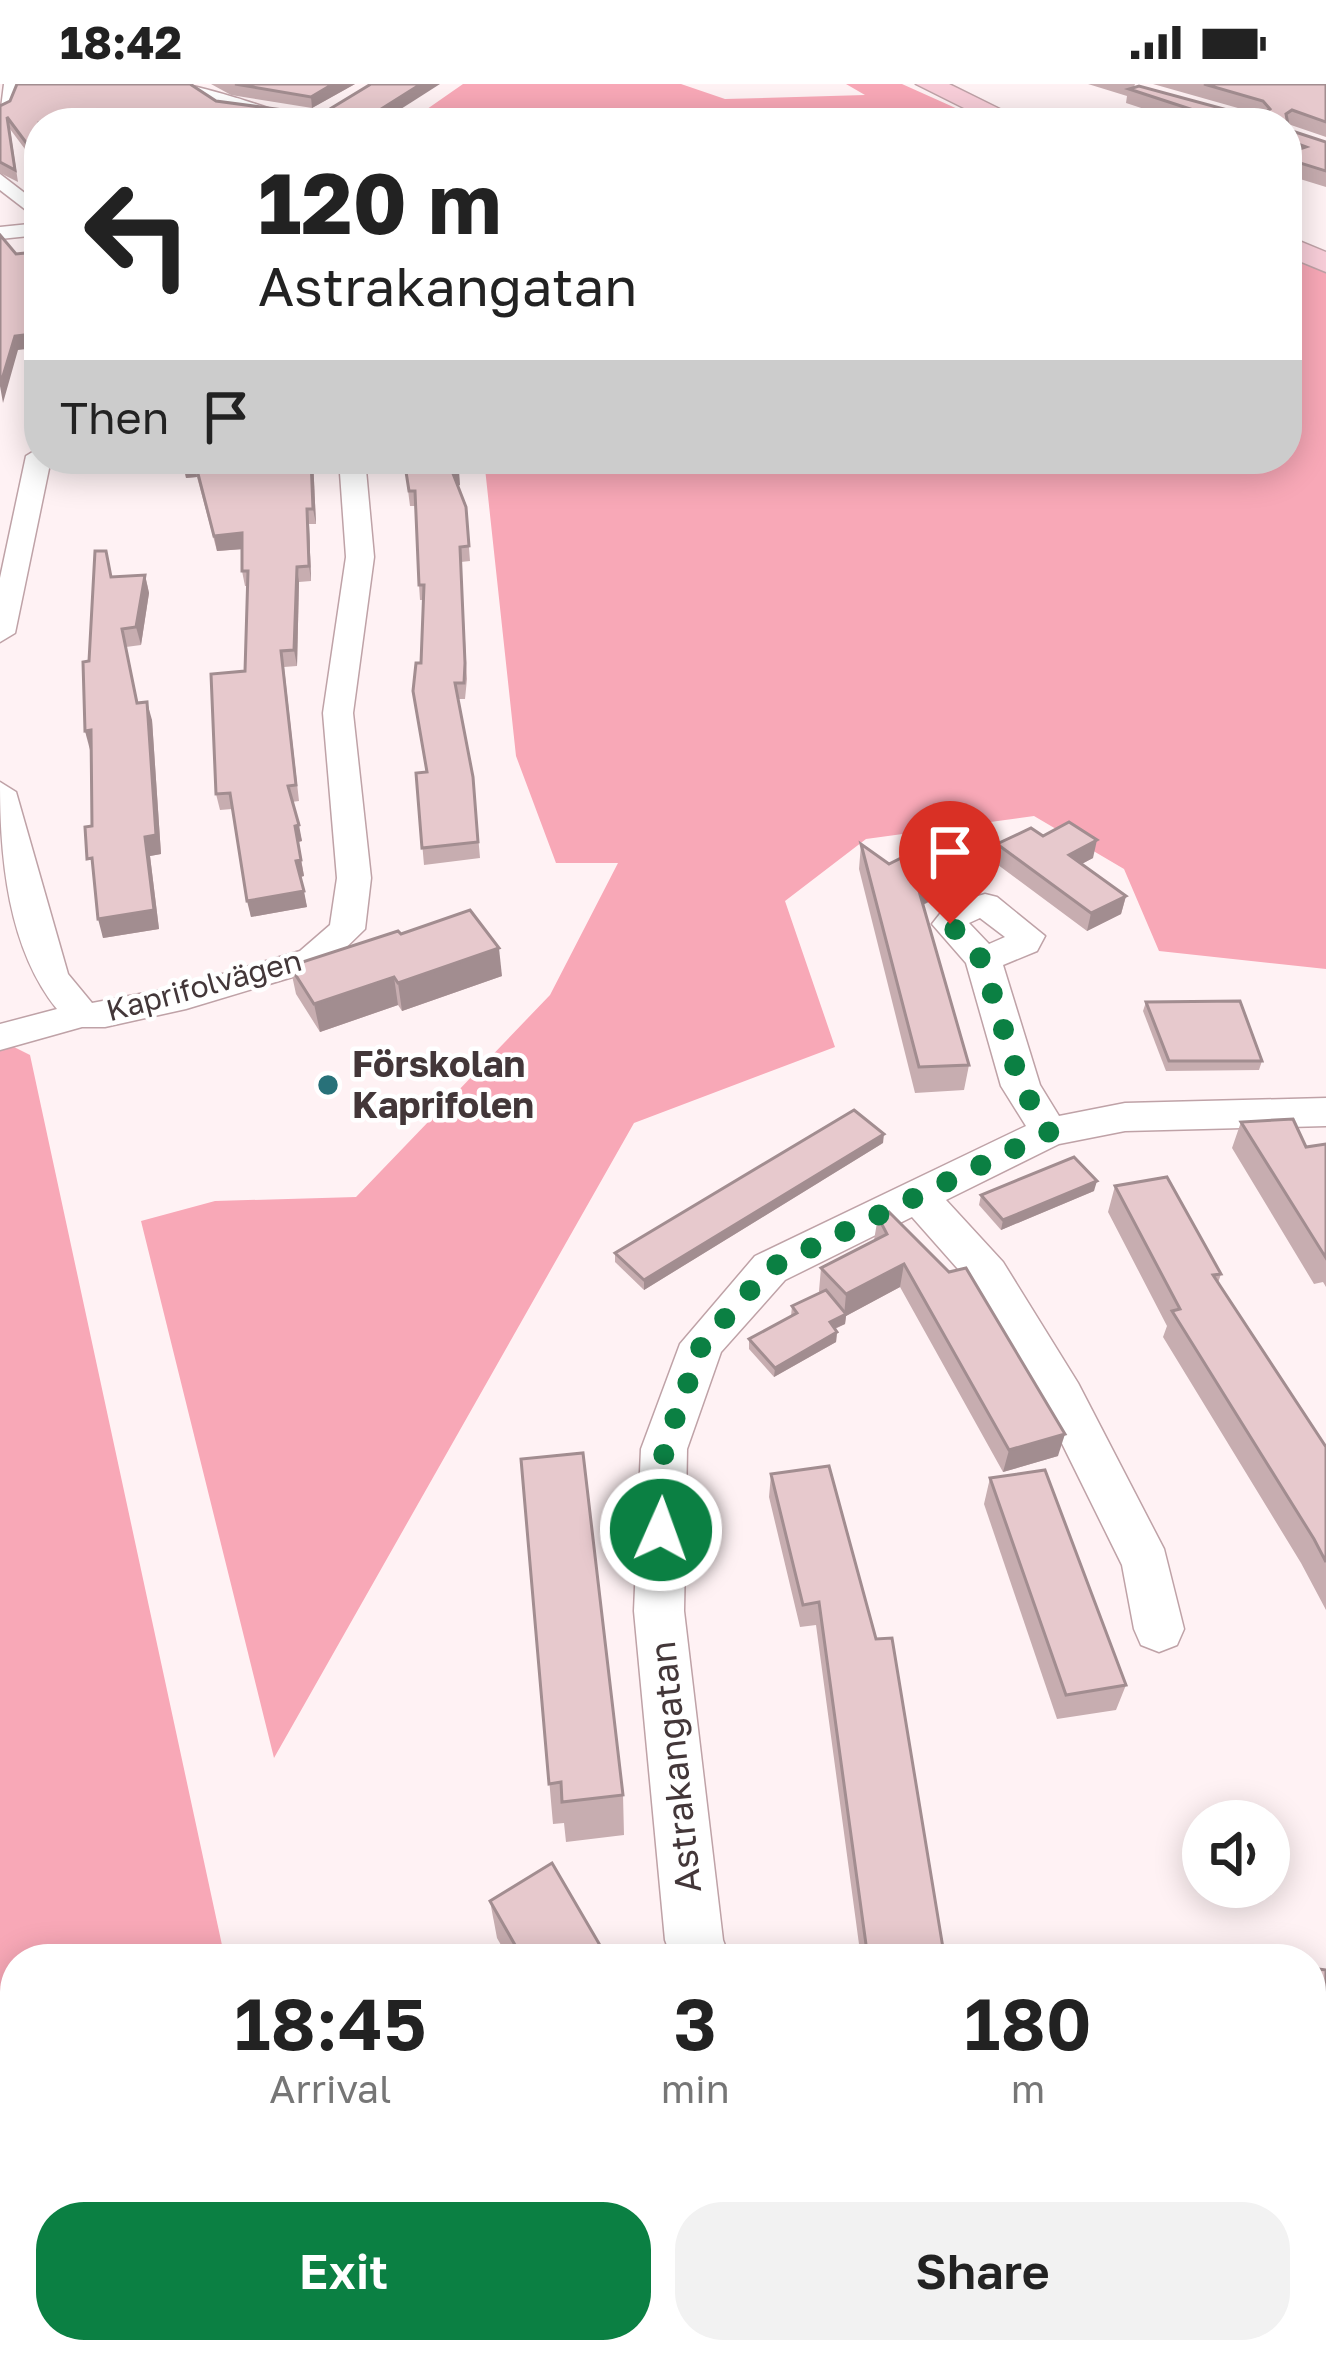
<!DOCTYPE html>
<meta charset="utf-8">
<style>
body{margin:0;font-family:"Golos Text",sans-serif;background:#f2f2f2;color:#222;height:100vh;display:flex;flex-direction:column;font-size:45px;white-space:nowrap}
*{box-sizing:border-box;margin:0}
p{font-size:39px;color:#767676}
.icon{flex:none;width:66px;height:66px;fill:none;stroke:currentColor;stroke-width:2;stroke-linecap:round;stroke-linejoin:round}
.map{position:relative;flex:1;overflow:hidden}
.sheet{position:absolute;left:0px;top:1860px;width:1326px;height:420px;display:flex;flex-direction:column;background:#fff;border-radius:48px 48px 0 0;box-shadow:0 6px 30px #0003}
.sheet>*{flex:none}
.top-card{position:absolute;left:24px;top:24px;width:1278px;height:366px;border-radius:48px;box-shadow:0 6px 30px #0003;background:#fff;color:#222;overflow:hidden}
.tools{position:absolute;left:1182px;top:1716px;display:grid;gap:24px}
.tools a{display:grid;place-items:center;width:108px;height:108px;border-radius:50%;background:#fff;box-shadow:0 6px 30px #0003;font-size:60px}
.pin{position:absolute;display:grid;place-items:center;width:102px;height:102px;color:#fff;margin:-123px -51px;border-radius:50% 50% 50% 0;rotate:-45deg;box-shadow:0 0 12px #0007}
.pin .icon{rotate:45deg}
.me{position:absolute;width:132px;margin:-66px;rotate:2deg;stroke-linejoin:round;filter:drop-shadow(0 0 9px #0008)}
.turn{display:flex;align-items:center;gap:42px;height:252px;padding:0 36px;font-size:54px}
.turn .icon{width:156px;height:156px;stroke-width:2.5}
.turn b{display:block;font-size:84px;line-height:102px}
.then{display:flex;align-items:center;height:114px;padding:0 36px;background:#0003;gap:24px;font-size:45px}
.eta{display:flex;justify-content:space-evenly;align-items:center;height:204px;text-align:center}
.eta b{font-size:72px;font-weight:600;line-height:84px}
.action{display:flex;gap:24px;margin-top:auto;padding:24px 36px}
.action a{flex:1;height:138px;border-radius:48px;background:#0b8043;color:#fff;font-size:48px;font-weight:600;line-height:138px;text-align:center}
.action a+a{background:#f2f2f2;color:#222}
.status{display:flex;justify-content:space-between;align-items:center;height:84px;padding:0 60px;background:#fff;direction:ltr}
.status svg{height:33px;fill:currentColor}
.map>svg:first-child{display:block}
.green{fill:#f8a8b7}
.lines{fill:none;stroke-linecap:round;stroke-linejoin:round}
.street-casing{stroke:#bfa2a7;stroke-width:3}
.secondary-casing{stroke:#bfa2a7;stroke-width:3}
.street{fill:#fff;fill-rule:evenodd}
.secondary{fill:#f8ced9;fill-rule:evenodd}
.wall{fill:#c7adb0}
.shaded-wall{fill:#a28d90}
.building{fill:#e7c9cd;stroke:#a28d90;stroke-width:3}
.route{stroke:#0b8043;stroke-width:21;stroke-dasharray:0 37.8}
.poi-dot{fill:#287179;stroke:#fff;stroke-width:4.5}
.labels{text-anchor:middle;stroke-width:9;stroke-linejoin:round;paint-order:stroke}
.far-street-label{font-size:30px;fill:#433739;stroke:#fff}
.poi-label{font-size:36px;font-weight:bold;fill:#433739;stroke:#fff;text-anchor:start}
.street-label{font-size:36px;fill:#433739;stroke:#fff}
</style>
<div class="status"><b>18:42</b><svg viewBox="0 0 49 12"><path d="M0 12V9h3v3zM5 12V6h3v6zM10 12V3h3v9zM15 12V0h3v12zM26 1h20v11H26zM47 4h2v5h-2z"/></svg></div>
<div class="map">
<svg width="1326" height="2280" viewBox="0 0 1326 2280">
<rect width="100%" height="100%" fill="#fff2f4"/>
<g class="green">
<path d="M463,0h218l44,15 140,-4 -19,-11h56l87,39h-582z"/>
<path d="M1287,171l39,18v696l-167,-18 -35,-82 -90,-53 -168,23 -81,62 50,146 -201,76 -360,635 -133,-537 74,-20 141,-4 194,-202 68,-132h-62l-40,-107 -32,-297h803z"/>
<path d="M14,963l16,8 195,904h-210v390h294l3,15h-312v-1313z"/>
</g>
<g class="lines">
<defs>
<g id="street">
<path d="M4,0h18l-13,27 -9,5z"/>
<path d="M179,0c15,0 91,23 102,30l-9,5 -53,-11z"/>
<path d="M0,90l39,30v16l-39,-30z"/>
<path d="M39,139v12l-39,4v-12z"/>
<path d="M39,364v11h12l-36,174 -15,9v-64l26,-122z"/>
<path d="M339,375h26l9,98 -21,156 18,165 -6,51 -39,38 -140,42 -81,18h-23l-82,23v-26l57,-15c-49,-61 -57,-151 -57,-227l16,10 52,182 24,29 90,-17 118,-35 30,-26 7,-47 -14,-165 23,-156z"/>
<path d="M985,810l12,3 48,39 -8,15 -34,14 37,120 19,31 66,-13 201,-5v28l-201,5 -66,13 -113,56 57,62 75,121 86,166 20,80 -7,16 -18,7 -18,-7 -7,-16 -12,-64 -78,-158 -71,-121 -61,-69 -127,63 -64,72 -34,97 -3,162 39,329 7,19h-58l-7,-19 -31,-329 7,-162 39,-105 75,-88 271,-130 -25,-40 -35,-123 -34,-39 15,-19zM980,834l25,19 -16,7 -20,-21z"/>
<path d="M1326,2126v64l-15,1v-64z"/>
<path d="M1003,2265h66l-3,15h-66z"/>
</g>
<g id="secondary">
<path d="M916,0h33l79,39h-34z"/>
<path d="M1287,152l39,16v20l-39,-16z"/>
</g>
</defs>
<use href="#street" class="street-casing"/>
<use href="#secondary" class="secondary-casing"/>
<use href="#street" class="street"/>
<use href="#secondary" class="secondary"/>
</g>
<g class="wall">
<path d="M211,0h144l-43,24 -81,-13z"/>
<path d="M1088,0h47l-1,3 97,24 21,1 -99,-28h173v53l-38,-13 1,6 37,12v45l-39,-12v-52h-100l-61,-20 1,-7z"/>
<path d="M216,17l163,22h-340v45l-29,-39 8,53 -18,-9v-67z"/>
<path d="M183,375h130l3,65h-7l2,57 -12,1 -2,84 -13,1 15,134 -7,1 10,39 -4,1 6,34 -4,1 7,30 -56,10 -19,-108 -12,1 -4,-16 29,-123 3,-85h-3l-3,-15v-22l-25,2 -20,-74 -11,1z"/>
<path d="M404,375l56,26 -2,1 8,21 4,54 -9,1 6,117 -2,20h-7l15,78 7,81 -56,7 -8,-92h10l-5,-110 2,-63h-3l-1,-15 -4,-79h-5z"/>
<path d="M145,491l4,18 -8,52 -15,2 12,56 14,17 9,134 -11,2 9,73 -56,9 -11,-112v-76l-7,-19 4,-70 23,-84z"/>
<path d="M1043,752l50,22 -12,6 45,32 -5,18 -34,17 -93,-69 3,-18z"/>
<path d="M861,760l28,20 81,-6 -4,25 -43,22 46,160 -5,25 -49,3 -56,-224z"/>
<path d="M401,850l101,42 -100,35 -4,-6 -78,27 -24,-38 -6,-28z"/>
<path d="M1146,918l116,59 -3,9 -93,1 -23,-60z"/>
<path d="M1241,1038l65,25 20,-3v143l-3,-5 -9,2 -82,-136z"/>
<path d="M883,1059l-239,147 -29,-28v-9z"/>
<path d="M1115,1102l106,88 -3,9 108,164v163l-25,-47 -138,-226 4,-11 -59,-114z"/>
<path d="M1094,1107l-93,39 -22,-25 2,-10z"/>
<path d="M878,1133l180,239 -55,16 -103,-185 -54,29 -1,8 -10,5 2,3 -1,10 -62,35 -25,-28v-10l42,-23 1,-10 28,-13 -1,-2 2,-23 53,-28z"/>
<path d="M521,1375l102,336 1,40 -58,7 -2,-19 -11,1z"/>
<path d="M829,1382l114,493h-82l-45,-334 -16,2 -31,-130 2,-23z"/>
<path d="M990,1394l136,207 -10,25 -59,9 -73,-215z"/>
<path d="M490,1817l118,58h-99l-12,-21z"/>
<path d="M1311,1884l15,2v100l-15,-1z"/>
<path d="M1322,2229l4,51h-51l-5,-15h41z"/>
<path d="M823,2265h57l-9,15h-31z"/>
<path d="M1145,2265h64l5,15h-65z"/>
</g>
<g class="shaded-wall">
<path d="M333,0h22l-43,24 -1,-11z"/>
<path d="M421,0h19l-61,39h-20z"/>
<path d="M26,169l3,13 6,82 -17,2 -15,53 -3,-17 15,-50z"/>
<path d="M311,375h2l3,65 -3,-15z"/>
<path d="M195,378l2,15 -11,1 -3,-15z"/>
<path d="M459,386l1,15 -6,1 -2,-15z"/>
<path d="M307,425l2,15 2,57 -2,-15z"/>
<path d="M242,449l2,16 -27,2 -3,-15z"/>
<path d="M297,483l2,15 -2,84 -3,-16z"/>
<path d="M145,491l4,18 -8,52 -5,-18z"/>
<path d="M147,618l5,18 9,134 -11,2 9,73 -56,9 -5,-19 47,-82z"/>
<path d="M91,646l6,19 -7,1 -5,-19z"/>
<path d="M299,741l3,16 -4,1 -3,-16z"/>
<path d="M1097,756l-4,18 -28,15 4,-18z"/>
<path d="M970,774l-4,25 -52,26 3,-25z"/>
<path d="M301,776l3,16 -4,1 -4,-16z"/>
<path d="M304,807l3,16 -56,10 -4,-16z"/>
<path d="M1126,812l-5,18 -34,17 4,-18z"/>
<path d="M499,864l3,28 -100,35 -4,-28z"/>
<path d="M394,893l4,28 -78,27 -6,-28z"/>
<path d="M884,1050l-1,9 -239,147v-10z"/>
<path d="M1097,1097l-3,10 -93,39 2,-10z"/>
<path d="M904,1180l-4,23 -54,29 -1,8 -16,7 1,-9 14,-6 2,-22z"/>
<path d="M837,1248l-1,10 -62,35 1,-9z"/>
<path d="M1065,1350l-7,22 -55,16 6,-22z"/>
</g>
<g class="building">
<path d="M17,0h173l26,17 104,14 51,-31h50l-62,39h-320v37l-32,-43 8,53 -15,-8v-56l10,-5z"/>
<path d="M235,0h98l-22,13z"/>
<path d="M1204,0h122v38l-34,-12 -6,4 3,16 37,12v29l-39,-12v-6l19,-6 -19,-7v-17h-54l-104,-34 10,-3 92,25 34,2 5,-4 -7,-8z"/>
<path d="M0,151l16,19 10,-1 6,81 -17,2 -15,50z"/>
<path d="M183,375h128l2,50h-6l2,57 -12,1 -3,83 -13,1 15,134 -8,1 11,39 -4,1 6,34 -5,1 8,30 -57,10 -17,-108 -14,1 -5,-120 34,-3 3,-100h-6v-38l-28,3 -19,-74 -12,1z"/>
<path d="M404,375h51l4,11 -7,1 14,36 3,39 -9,1 5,116 -1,20h-9l18,94 5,65 -56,6 -6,-75 11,-1 -14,-81 3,-28h5l3,-78h-5l-4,-94h-6z"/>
<path d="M95,467h11l5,26 34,-2 -9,52 -14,2 15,74 10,-1 9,133 -11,2 9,73 -56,9 -6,-61 -5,1 -2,-32 7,-1 -1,-96 -6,1 -2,-69 6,-1z"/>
<path d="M1069,738l28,18 -28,15 57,41 -35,17 -94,-69 34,-16 12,8z"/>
<path d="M951,749l19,25 -53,26 52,181 -50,2 -58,-223 28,20z"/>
<path d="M470,826l29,38 -101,35 -4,-6 -80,27 -24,-38 108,-35 3,3z"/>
<path d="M1240,917l22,60h-93l-23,-59z"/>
<path d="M854,1026l30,24 -240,146 -29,-27z"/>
<path d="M1293,1035l13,28 20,-3v114l-85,-136z"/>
<path d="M1074,1073l23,24 -94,39 -22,-25z"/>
<path d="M1167,1093l54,97 -8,1 113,172v115l-12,-23 -142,-228 8,-2 -65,-123z"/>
<path d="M889,1128l60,60 17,-4 99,166 -56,16 -105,-186 -58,30 -25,-26 66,-34 -9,-17z"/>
<path d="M826,1206l20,24 -16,8 7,10 -62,36 -26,-29 48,-26 -5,-7z"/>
<path d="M583,1369l40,342 -61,7 -1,-20 -12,2 -28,-325z"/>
<path d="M829,1382l47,173 16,-1 51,310v11h-75l-49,-357 -16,3 -32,-131z"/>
<path d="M1045,1386l81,215 -60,10 -76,-217z"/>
<path d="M552,1779l56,96h-85l-33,-58z"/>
<path d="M1311,1884l15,2v81l-15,-1z"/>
<path d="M1320,2223l2,6 4,-1v52h-37l-5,-15h27v-41z"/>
<path d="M842,2265h37l-10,15h-11z"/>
<path d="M1156,2265h53l5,15h-54z"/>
</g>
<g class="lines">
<path class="route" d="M661,1446l3,-81 38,-105 68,-76 279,-136 -28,-46 -39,-126 -32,-36"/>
</g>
<circle class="poi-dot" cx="328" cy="1001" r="12"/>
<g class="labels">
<g class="far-street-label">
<text transform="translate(204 902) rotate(-15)" y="10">Kaprifolvägen</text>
</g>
<g class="poi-label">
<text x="352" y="993">Förskolan<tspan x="352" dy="41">Kaprifolen</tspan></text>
</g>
<g class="street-label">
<text transform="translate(675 1683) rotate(-96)" y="13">Astrakangatan</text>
</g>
</g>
</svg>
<div class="tools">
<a><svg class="icon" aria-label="sound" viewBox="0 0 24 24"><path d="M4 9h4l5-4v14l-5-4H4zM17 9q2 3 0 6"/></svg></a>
</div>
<div class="pin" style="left:950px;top:840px;background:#d93025"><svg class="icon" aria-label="arrive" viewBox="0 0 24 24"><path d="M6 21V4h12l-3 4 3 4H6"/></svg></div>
<svg class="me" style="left:661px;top:1446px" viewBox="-20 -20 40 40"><circle r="17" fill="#0b8043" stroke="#fff" stroke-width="3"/><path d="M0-11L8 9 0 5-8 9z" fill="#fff"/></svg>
<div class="top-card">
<div class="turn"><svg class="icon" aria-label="left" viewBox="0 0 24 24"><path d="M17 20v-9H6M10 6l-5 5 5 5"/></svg><div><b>120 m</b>Astrakangatan</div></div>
<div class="then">Then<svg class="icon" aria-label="arrive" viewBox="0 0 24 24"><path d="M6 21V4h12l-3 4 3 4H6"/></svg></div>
</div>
<section class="sheet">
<div class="eta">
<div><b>18:45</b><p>Arrival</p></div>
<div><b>3</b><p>min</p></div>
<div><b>180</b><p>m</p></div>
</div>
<div class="action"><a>Exit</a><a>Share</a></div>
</section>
</div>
